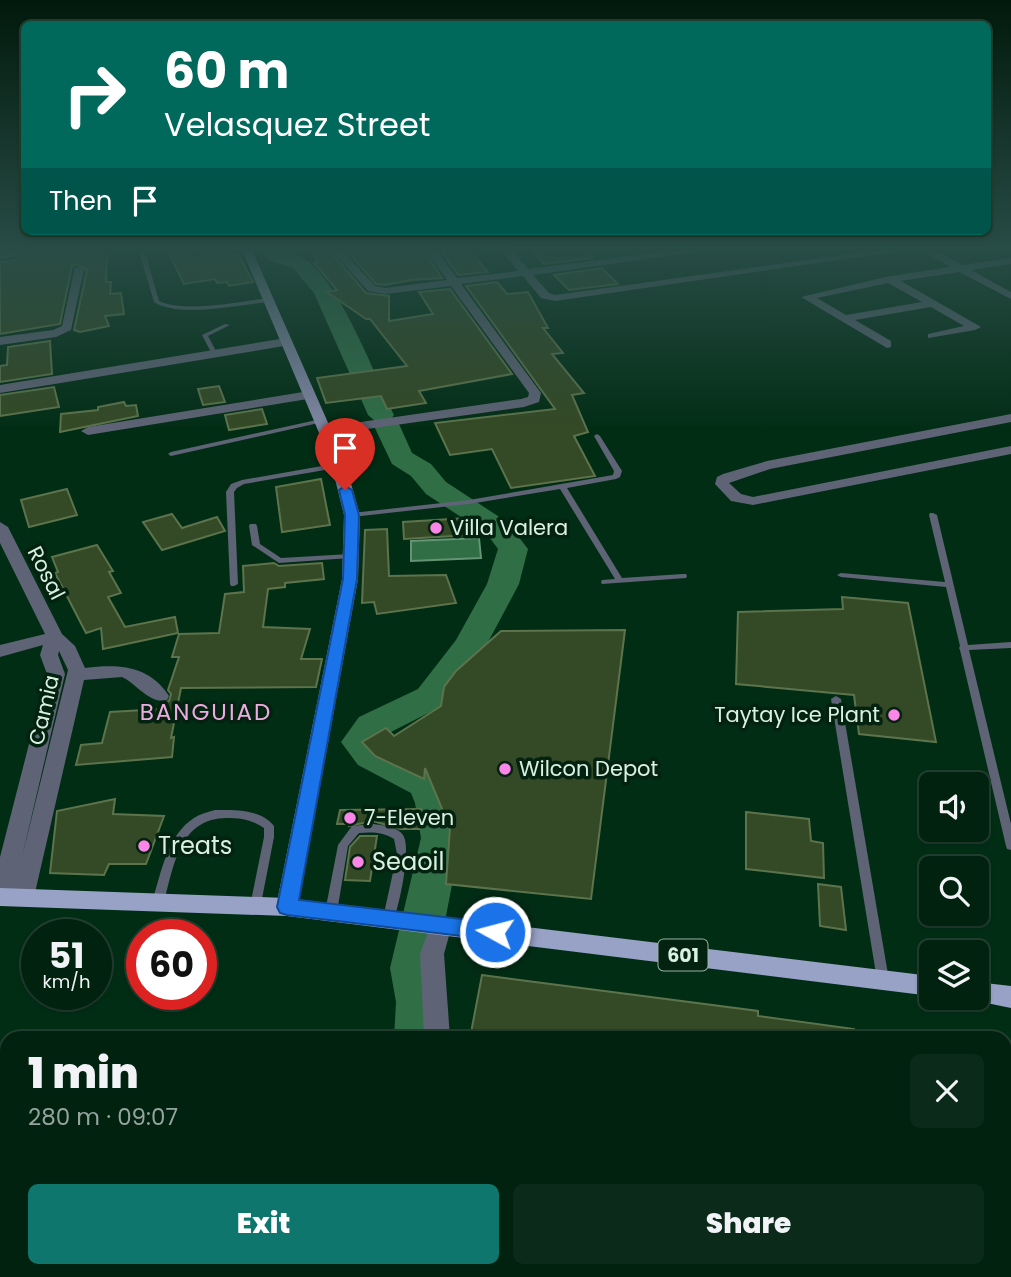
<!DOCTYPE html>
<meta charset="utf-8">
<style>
body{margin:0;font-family:Poppins,sans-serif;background:#0c2a19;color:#f1f3f6;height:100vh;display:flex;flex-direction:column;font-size:26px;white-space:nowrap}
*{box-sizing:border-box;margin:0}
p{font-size:23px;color:#96a49f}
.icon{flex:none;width:38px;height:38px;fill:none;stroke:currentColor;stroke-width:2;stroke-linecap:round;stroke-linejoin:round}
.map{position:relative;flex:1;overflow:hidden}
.details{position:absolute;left:0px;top:1031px;width:1012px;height:247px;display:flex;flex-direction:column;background:#022210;border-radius:21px 21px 0 0;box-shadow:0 2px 5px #0004,0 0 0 2px #233f30}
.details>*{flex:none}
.hud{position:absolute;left:21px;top:21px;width:970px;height:214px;border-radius:10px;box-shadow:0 2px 5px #0004,0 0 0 2px #233f30;background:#00695c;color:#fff;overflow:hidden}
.buttons{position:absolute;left:919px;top:772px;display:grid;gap:14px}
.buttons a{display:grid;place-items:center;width:70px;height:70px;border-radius:10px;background:#022210;box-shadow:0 2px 5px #0004,0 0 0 2px #233f30;font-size:35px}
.speed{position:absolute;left:21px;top:919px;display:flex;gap:14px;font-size:35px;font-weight:700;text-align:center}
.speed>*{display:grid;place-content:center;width:91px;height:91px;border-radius:50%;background:#022210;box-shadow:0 2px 5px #0004,0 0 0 2px #233f30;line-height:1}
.speed small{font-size:18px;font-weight:400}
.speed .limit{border:10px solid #d22;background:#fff;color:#111}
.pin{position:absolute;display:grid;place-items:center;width:60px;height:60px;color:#fff;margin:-72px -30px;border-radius:50% 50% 50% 0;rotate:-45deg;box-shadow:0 0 7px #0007}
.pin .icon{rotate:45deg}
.me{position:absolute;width:77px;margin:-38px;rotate:277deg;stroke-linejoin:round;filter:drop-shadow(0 0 5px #0008)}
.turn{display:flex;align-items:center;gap:24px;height:147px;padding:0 28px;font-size:32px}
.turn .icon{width:91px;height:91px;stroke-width:2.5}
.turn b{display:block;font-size:49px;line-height:60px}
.then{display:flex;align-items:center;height:66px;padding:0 28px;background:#0003;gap:14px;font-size:26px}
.round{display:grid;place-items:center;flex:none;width:74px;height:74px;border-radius:10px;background:#0c2a19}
.overview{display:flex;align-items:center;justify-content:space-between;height:119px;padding:0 28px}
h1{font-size:42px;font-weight:800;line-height:52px}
.cta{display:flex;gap:14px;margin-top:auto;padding:14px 28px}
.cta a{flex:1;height:80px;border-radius:10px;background:#0f766e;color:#fff;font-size:28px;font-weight:800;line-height:80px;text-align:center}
.cta a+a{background:#0c2a19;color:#f1f3f6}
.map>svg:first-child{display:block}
.water{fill:#306e46;stroke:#639574;stroke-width:2}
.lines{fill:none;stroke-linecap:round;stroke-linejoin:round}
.river{fill:#306e46;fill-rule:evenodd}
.building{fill:#344925;stroke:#5c734c;stroke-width:2}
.lane{fill:#5e6375;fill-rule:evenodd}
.street{fill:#5e6375;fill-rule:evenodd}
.secondary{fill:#7f86a3;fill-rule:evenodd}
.primary{fill:#98a2c6;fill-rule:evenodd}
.route{fill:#1a73e8;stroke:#114b97;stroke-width:2}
.poi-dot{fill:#fa87e7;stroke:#03220f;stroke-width:2.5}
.labels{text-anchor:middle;stroke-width:7;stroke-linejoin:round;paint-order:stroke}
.shield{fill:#03220f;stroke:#9ab2a1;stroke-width:2}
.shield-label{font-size:19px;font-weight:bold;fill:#daf0e0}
.poi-label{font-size:21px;fill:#daf0e0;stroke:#03220f;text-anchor:start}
.street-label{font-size:21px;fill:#daf0e0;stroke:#03220f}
.neighbourhood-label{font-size:23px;letter-spacing:2px;fill:#ecace0;stroke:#03220f}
.near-poi-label{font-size:24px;fill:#daf0e0;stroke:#03220f;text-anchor:start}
</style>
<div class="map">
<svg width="1011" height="1277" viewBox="0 0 1011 1277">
<rect width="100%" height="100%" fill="#022d15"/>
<path class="water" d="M479,538l2,20 -70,3v-20z"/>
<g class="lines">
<g class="river">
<path d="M263,250c14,0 34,2 46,12 35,30 64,110 85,153l-2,3 7,6 13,29 19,11 15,18 61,40 21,27 -9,35 -32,60 -43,61 -59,30 -5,6 4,6 55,27 16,29 6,35 -25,130 6,34v36h-48l2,-36 -6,-34 31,-130 -6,-35 -4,-10 -53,-28 -17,-23 18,-25 59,-28 38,-49 31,-56 11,-35 -11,-15 -61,-40 -15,-18 -19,-12 -19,-40 2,-3 -7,-6 -54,-122 -21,-25 -25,-8z"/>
<path d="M403,1270h56l1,7h-56z"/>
</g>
</g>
<g class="building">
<path d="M21,250h86l-1,32h5l-1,12 11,-1 3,21 -19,2 4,10 -29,6 -6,-2 13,-60 -11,-6 -4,2 -12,58 -60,10v-72l16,-2z"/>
<path d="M207,250h22l3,5 6,-1 15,28 -24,4 -2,-4 -10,1 -2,-4 -31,5 -15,-31z"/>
<path d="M309,250h20l37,43 23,3v25l44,-7 -14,-22 31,-3 62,85 -93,17 7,12 -39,6 -6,-13 -55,7 -9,-25 90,-12 -37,-47h-4l-39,-27 10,-2 -23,-27 4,-1z"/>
<path d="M346,250h78l18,28 -30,2 -27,5 -9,-1z"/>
<path d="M440,250h29l19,22 -30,3z"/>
<path d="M530,250l55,1 8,7 -49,6z"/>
<path d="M602,268l16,16 -49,6 -15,-15z"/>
<path d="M497,282l10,12 21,-2 20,36h-5l20,25 -11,1 32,39 -12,2 16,37 -14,4 21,40 -84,12 -19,-39 -42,6 -15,-32 120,-14 -89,-123z"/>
<path d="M50,341l2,33 -52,8v-16l7,-1 1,-18z"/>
<path d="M219,386l6,16 -22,3 -5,-16z"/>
<path d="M54,387l5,20 -59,9v-21z"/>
<path d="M124,402l2,4 10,-1 2,11 -78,16 1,-18 37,-4v-3z"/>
<path d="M262,409l5,15 -38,6 -4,-15z"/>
<path d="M321,479l9,46 -48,7 -6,-45z"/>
<path d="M67,489l10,26 -48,12 -8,-27z"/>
<path d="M172,514l10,14 35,-11 8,14 -63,19 -19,-28z"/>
<path d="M467,518l3,17 -66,4 -1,-17z"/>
<path d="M387,529l2,47 57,-1 10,28 -79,11 -3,-12 -12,1 3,-73z"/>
<path d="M97,545l16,26 -4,1 12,21 -13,4 17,30 50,-10 3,16 -75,16 -2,-21 -15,5 -31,-60 3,-1 -6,-15z"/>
<path d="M274,563l5,3 43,-3 2,16 -39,4v4l-17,2 -5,38 47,2 -9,30h21l-6,28 -135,1 -10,50 3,-1 -2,20 -96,8 5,-20 21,-2 8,-31 52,-3 1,-6 6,-2 2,-7 -3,-4 11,-33h-7l7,-23 40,-1 6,-39 19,-2 -1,-26z"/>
<path d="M842,597l66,6 28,139 -77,-8 -5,-39 -118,-11 2,-72 105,-3z"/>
<path d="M625,630l-34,269 -145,-15 4,-56 -25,-60 -1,11 -49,-23 -13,-14 24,-14 8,8 47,-30 3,-19 12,-16 45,-40z"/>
<path d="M115,799l-2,15 51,2 -18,48h-37l-5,11 -54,-2 7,-62z"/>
<path d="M421,809l-1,20h-20l-27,-8 -24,5v-2h-12l3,-14z"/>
<path d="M746,812l63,7 2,22 12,2 1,35 -78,-9z"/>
<path d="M360,836h17l-7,45 -25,-1 5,-33z"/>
<path d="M818,884l23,3 5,43 -26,-4z"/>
<path d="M482,975l276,36v5l96,13 -1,9h-383z"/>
</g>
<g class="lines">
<g class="lane">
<path d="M143,253l3,2 13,46c26,12 80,1 109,-3l3,2 -3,2c-29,3 -90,16 -114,0l-14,-47z"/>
<path d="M225,324l5,1 -22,11 9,17 -5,1 -10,-19z"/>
<path d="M321,419l3,2 -1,1 -152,34 -3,-2 3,-2z"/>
<path d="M597,434l3,2 22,35 -2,6 -4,2 -49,9 55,90 61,-4h3l1,2 -1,2 -84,6 -1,-2 1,-2 13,-1 -55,-90 -91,15 -117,13 -4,-2 4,-2 117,-13 144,-25 1,-4 -20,-35z"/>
<path d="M339,463h3v4l-98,17 -7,4 -3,4 4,92 -4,2h-3l-1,-2 -4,-92 5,-8 11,-4z"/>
<path d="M930,513h3l4,2 31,130 43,-3v6l-42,2 42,174v26l-4,-1 -1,-3 -46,-196 -1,-2 1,-2 -14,-59 -105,-10 -4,-2 4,-2 104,9 -16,-67z"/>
<path d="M250,524h6l1,2 3,18 21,14 69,-4 4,2 -4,2 -71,5 -27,-18 -3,-19z"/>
<path d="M836,696l5,3 48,281 -2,4 -4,1 -4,-1 -2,-4 -46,-281z"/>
<path d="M215,810c20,0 46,-1 59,16v11l-14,72 -4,2 -4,-2 -2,-3 14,-69v-9c-11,-8 -24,-10 -37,-10 -47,0 -53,47 -63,84l-2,3 -4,2 -4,-2 -2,-3c9,-28 15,-67 42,-84 6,-4 14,-6 21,-8z"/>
<path d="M373,824c9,1 25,3 30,11 9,13 -4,72 -10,86l-4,2 -4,-2 -2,-3 14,-64 -3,-15c-11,-7 -22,-7 -35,-6l-11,13 -11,66 -2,3 -4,2 -4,-2 -2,-3 13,-67 14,-19z"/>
</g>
<g class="street">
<path d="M9,250h10l-4,7 -15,3v-6z"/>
<path d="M331,250h11l33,36 10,2 62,-8 -21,-30h10l21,28 61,-7 -17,-21h11l16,19 149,-19h31l-175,25 16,18 6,2 323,-45h29l-352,51 -14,-3 -18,-22 -62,8 80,109 -2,9 -15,5 -200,28 -5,-1v-6l202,-29 7,-2 1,-4 -78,-107 -66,8 -17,-3z"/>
<path d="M922,250h13l27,15 49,-7v6l-40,6 40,22v7l-52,-27 -58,9 80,46 -6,3 -47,8v-4l36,-8 -33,-19 -76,13 36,21v6l-4,1 -86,-51 89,-21 60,-9zM888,283l34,19 -76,13 -29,-17z"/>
<path d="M75,267l9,2 -13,61 -15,7 -56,8v-8l53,-7 9,-4z"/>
<path d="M286,338l6,4 -2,3 -290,48v-8z"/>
<path d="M309,391l5,1v6l-226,37 -7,-4 7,-4z"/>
<path d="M1011,414v8l-241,47 -41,14 12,11 12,3 258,-51v8l-258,51 -22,-4 -16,-17 2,-7 6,-3 44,-13z"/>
<path d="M0,522l8,5 54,107 13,12 10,22c33,-4 64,-3 84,28l-2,4c-17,5 -31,-17 -45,-23l-38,3 -50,217 -3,6 -8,3 -8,-3 -3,-6 -3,6 -9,3v-49l47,-183 -7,-19 3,-10 -43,12v-12l45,-11 -45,-91zM59,651l9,19 -46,187 43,-183 -7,-19z"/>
<path d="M441,916l8,2 3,7 -8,29 6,84h-26l-4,-84 13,-36z"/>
<path d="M1011,1164v28l-7,2v-28z"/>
<path d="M440,1270h30l1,7h-30z"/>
<path d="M838,1270h37l-3,7h-37z"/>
</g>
<path class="secondary" d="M242,250h10l92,209 16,56 -2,64 -60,328 -3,6 -8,3 -8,-3 -3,-6 66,-328 2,-64 -14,-56z"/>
<g class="primary">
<path d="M0,888l287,10 644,78v20l-644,-80 -287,-10z"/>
<path d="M976,982l35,4v22l-44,-9v-1h9z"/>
</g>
</g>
<linearGradient id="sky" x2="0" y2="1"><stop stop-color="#01190c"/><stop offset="0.58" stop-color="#284c46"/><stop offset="1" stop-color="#284c46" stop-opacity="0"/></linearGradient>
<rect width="1011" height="429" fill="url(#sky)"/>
<path class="route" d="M345,486l7,4 7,25 -2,64 -58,321 196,23 8,2 3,7 -3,6 -8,2 -208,-25 -7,-2 -3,-6 66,-328 2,-64 -6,-25z"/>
<g class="poi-dot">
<circle cx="436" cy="528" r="7"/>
<circle cx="894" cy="715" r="7"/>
<circle cx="505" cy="769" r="7"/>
<circle cx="350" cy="818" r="7"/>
<circle cx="144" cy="846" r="7"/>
<circle cx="358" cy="862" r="7"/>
</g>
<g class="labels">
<rect class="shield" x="658.5" y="939.5" width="49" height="31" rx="5"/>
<g class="shield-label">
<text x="683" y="962">601</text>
</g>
<g class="poi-label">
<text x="450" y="535">Villa Valera</text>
<text x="880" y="722" text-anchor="end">Taytay Ice Plant</text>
<text x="519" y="776">Wilcon Depot</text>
<text x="364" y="825">7-Eleven</text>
</g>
<g class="street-label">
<text transform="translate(46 573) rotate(63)" y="7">Rosal</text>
<text transform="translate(44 710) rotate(-77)" y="7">Camia</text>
</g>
<g class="neighbourhood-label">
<text x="206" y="720">BANGUIAD</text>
</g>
<g class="near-poi-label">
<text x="158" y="854">Treats</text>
<text x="372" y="870">Seaoil</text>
</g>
</g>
</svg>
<div class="buttons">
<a><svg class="icon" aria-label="sound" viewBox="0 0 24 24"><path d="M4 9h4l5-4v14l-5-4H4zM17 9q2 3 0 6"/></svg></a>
<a><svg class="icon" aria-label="search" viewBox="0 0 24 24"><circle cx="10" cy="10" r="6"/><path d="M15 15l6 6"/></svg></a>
<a><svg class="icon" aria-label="layers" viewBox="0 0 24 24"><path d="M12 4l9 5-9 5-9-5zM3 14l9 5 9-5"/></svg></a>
</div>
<div class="speed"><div>51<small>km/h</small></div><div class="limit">60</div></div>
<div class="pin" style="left:345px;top:490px;background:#d93025"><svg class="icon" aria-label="arrive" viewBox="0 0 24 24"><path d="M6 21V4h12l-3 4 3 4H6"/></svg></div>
<svg class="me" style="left:495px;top:932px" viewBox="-20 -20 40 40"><circle r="17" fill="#1a73e8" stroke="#fff" stroke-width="3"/><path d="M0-11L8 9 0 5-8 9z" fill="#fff"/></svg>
<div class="hud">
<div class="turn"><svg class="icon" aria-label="right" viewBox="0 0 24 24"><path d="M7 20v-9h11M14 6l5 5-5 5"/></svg><div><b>60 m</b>Velasquez Street</div></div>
<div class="then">Then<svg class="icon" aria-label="arrive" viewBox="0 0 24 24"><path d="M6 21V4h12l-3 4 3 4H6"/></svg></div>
</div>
<section class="details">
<div class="overview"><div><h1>1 min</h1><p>280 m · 09:07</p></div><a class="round"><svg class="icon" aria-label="close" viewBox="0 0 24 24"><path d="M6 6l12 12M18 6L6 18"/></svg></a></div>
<div class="cta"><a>Exit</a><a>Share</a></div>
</section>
</div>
